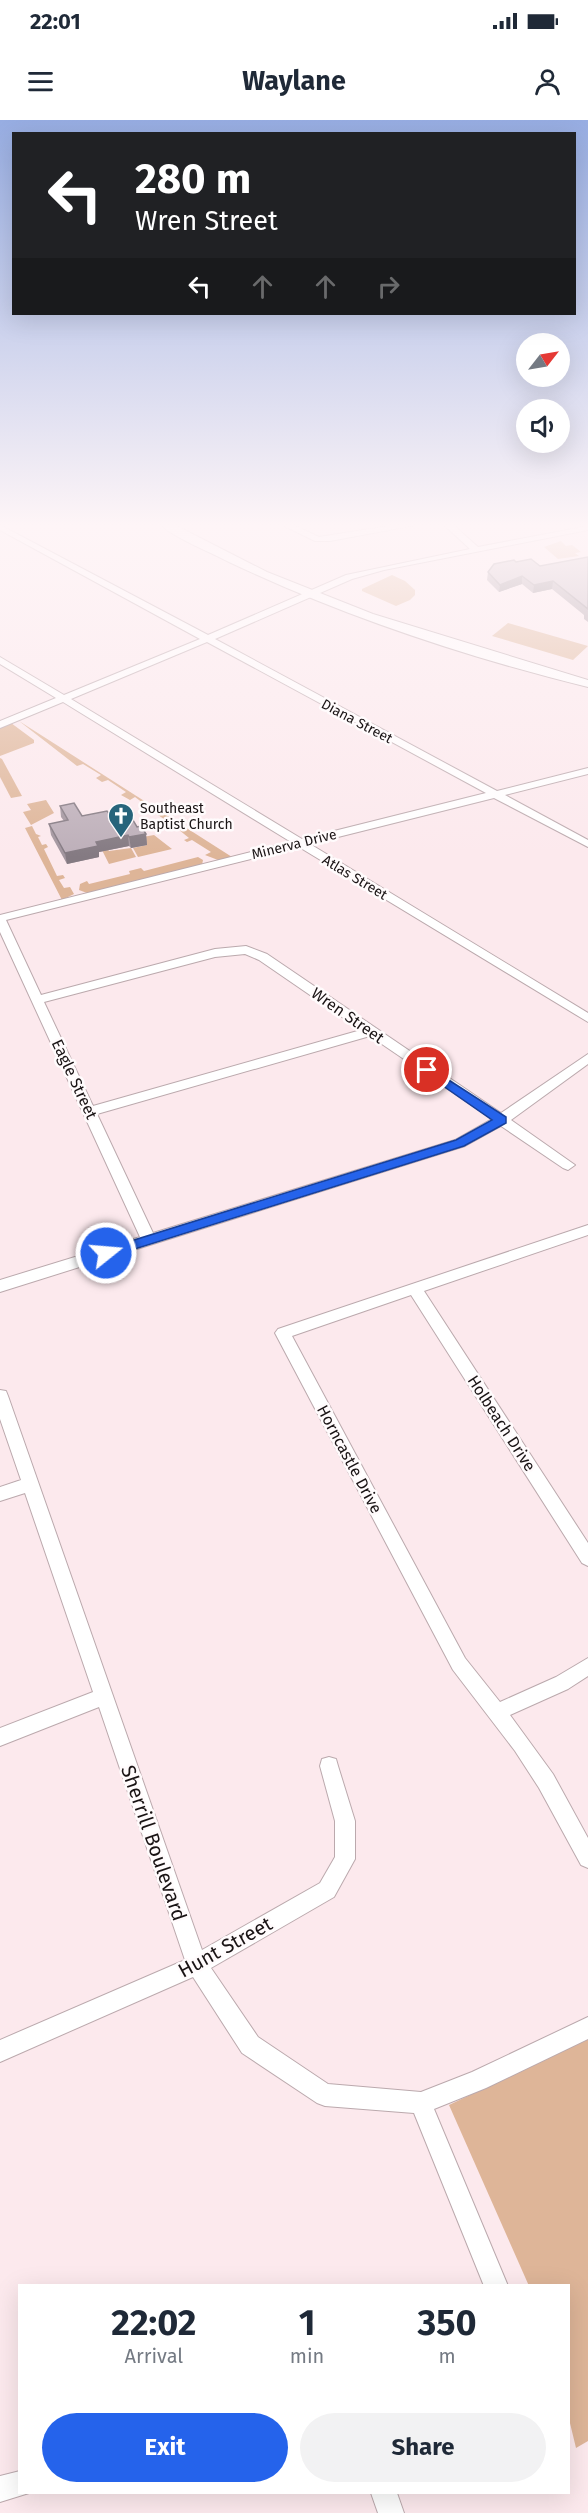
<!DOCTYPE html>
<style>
body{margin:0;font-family:"Fira Sans",sans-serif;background:#f2f2f3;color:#1f2937;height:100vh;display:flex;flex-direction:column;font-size:22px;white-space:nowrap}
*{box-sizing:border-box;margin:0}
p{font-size:20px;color:#747a83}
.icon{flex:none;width:33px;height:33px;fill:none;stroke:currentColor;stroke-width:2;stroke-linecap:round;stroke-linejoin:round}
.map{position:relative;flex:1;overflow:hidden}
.side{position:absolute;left:18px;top:2164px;width:552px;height:210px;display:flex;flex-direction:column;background:#fff;border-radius:0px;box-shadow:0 6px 24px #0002}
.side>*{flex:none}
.banner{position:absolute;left:12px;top:12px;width:564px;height:183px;border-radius:0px;box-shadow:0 6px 24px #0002;background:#202124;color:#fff;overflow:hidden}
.needle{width:39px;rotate:59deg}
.tools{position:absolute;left:516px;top:213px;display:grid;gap:12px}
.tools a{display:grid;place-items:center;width:54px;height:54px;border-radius:50%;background:#fff;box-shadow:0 6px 24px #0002;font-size:30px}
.pin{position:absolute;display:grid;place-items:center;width:51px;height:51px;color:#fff;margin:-26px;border:3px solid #fff;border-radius:50%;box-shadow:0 2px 6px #0007}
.me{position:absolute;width:66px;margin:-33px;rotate:73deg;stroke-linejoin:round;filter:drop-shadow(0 0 4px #0008)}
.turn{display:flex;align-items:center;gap:21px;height:126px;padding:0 24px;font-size:27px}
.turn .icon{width:78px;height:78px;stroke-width:2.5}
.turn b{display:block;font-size:42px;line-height:51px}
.lanes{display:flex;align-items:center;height:57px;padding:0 24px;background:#0003;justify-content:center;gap:30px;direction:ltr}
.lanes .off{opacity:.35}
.eta{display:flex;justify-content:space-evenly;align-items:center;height:102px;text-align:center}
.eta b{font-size:36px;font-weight:700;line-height:42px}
.button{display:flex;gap:12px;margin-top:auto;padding:12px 24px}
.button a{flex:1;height:69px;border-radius:36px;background:#2563eb;color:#fff;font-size:24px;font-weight:700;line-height:69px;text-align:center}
.button a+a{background:#f2f2f3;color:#1f2937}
.status{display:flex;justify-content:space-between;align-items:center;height:42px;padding:0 30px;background:#fff;direction:ltr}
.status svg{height:16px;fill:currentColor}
header{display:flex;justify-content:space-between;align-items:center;height:78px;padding:0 24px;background:#fff;font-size:27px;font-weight:700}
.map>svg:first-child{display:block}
.green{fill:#deb598}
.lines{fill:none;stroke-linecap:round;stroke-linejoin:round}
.minor-casing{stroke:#bba9ad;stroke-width:2}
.major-casing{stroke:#bba9ad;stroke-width:2}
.minor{fill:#fff;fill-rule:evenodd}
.major{fill:#fff;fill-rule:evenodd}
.wall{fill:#a3969f}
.shaded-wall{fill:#847a82}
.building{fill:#bdafb9;stroke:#847a82;stroke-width:1.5}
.route{fill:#2563eb;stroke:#184099;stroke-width:1.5}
.labels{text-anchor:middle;stroke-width:5;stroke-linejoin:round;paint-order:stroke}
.far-street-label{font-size:14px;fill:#191314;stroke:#fffbfc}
.far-poi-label{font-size:14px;fill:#191314;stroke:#fffbfc;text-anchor:start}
.street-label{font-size:16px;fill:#191314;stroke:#fffbfc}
.near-street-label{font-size:20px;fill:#191314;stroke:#fffbfc}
</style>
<div class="status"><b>22:01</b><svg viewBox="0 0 49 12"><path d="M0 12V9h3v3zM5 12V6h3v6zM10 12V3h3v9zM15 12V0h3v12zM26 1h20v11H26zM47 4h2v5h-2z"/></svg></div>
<header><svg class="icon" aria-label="menu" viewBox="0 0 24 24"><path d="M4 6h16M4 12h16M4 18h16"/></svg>Waylane<svg class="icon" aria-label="person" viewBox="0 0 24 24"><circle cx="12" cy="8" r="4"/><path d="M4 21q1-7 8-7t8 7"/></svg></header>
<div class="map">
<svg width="588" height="2393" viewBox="0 0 588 2393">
<rect width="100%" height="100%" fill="#fce9ed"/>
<g class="green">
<path d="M561,421l5,5 6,-1 9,7 -6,1 4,3 -21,3 -14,-12z"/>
<path d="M392,455l13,6 10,9v5l-5,5 -14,6 -34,-15v-2z"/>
<path d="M508,503l80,23 -15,14 -81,-24z"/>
<path d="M19,601l213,136 -14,3 -13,-5 6,-3 -19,-12 -5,2 -3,-2 5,-2 -16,-13 -6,3 -3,-2 6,-3 -15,-10 -5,2 -5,-3 6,-3 -16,-12 -5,3 -9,-5 5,-3 -18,-12 -6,2 -6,-4 5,-3 -18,-11 -6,2z"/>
<path d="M11,603l23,17v3l-34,13v-29z"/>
<path d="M0,638l2,1 20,37 -11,2 -11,-21z"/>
<path d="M46,680l8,13 -23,12 -8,-13 8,-2 -4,-6z"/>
<path d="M32,706l4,8 5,2 -3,1 4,8 4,-1 2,3 -4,2 13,27 6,-1 2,3 -6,2 5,8 6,-1 4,7 -12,6 -37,-72z"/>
<path d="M154,715l18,14 -34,8 -5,-9 14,-3 -4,-8z"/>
<path d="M103,720l6,11 22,-3 5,9 -27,7 -7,-14z"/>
<path d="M198,737l5,3 -1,5 -115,28 -8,-3 1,-6 7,-3 2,3 41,-10 -1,-3 12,-3 3,3z"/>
<path d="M588,1919v402l-12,7 -7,-29 -1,-133h-39l-80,-181z"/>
</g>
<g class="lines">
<defs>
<g id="minor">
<path d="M276,402h11l32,15 95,-15h18l-102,19h-15z"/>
<path d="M441,402h9l28,25 110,-21v4l-204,40 -32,9 -137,60 282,152 91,-23v6l-83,21 83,45v7l-94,-49 -184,46 278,169v9l-289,-175 -293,73 35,75 174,-46 31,-3 21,8 234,159 87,-59v10l-77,56 64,45 -7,5 -5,-2 -62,-42 -36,20 -465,146v-12l140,-43 -140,-305v-17l291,-73 -228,-140 -63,26v-7l56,-23 -56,-34v-7l64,38 136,-56 -200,-109v-5l208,110 138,-60 124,-26zM207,522l279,151 -184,46 -231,-140zM245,834l14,6 102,70 -268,76 -49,-104 171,-45zM370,916l122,83 -37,21 -302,93 -56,-119z"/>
<path d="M588,1105v10l-164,56 164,252v23l-6,-3 -171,-268 -119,41 173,322 35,44 56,-25 32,-19v18l-20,13 -58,26 43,59 35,64v30l-7,-3 -42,-77 -24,-37 -62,-81 -178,-337 3,-4z"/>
<path d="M0,1270l6,1 2,5 194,554 118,-67 15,-26v-36l-15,-55 2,-7 7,-2 7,2 2,7 17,55v38l-21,38 -123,71 47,69 70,47 93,8 51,-20 116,-55v22l-102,49 -52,21 74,177h-24l-70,-173 -89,-7 -8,-3 -75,-50 -49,-76 -193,85v-22l185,-80 -86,-253 -99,39v-18l93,-36 -68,-199 -25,8v-14l21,-7 -21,-61z"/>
<path d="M20,2351v22h9l-29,9v-26z"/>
<path d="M371,2373h26l7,20h-26z"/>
</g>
<path id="major" d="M157,402h12l98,50 106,42 215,66v7c-122,-30 -245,-71 -359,-125 -21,-11 -55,-24 -72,-40z"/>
</defs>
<use href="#minor" class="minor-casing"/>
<use href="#major" class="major-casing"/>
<use href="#minor" class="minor"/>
<use href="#major" class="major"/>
</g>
<g class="wall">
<path d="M588,437v65l-4,-3v-4l-32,-26 -19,4 -11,-9 -23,8 -12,-12 1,-8 28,-10 24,4z"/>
<path d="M60,686l22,10 32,3 32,15 1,11 -16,3 -2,-2 -30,6v5l-32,7 -16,-29 -2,-11 15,-3 -3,-4z"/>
</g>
<g class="shaded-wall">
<path d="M522,456v8l-23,8 1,-7z"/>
<path d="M553,461l-1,8 -19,4 1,-8z"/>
<path d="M146,714l1,11 -16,3 -2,-11z"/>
<path d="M128,715l1,11 -30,6v5l-32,7 -2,-11 31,-11z"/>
</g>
<g class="building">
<path d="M588,437v52l-35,-28 -19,4 -12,-9 -22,9 -12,-13 6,-8 20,-4 2,2 15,-3 9,7z"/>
<path d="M74,683l8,13 25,-5 7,8 16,-4 7,12 4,-1 5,8 -17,3 -1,-2 -32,7 2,4 -33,7 -16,-29 19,-4 -8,-14z"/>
</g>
<linearGradient id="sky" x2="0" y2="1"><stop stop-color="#97ade2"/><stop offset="0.55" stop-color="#fef5f7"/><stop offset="1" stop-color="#fef5f7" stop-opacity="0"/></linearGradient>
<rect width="588" height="737" fill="url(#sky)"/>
<path class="route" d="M427,946l79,51v6l-42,23 -358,112 -4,-1 -2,-4 2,-3 354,-110 36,-20 -69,-48 -2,-2z"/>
<defs>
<symbol id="church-pin" viewBox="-11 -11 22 30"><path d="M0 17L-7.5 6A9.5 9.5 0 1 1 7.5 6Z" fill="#27647b" stroke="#fffbfc"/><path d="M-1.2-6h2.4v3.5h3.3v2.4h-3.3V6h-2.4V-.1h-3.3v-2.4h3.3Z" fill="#fff"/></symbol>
</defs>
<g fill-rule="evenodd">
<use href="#church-pin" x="106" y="681" width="30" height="40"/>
</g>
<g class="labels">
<g class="far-street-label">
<text transform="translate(357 601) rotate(28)" y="5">Diana Street</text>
<text transform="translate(294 724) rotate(-14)" y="5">Minerva Drive</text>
<text transform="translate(355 757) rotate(31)" y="5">Atlas Street</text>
</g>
<g class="far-poi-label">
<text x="140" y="693">Southeast<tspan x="140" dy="16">Baptist Church</tspan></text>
</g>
<g class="street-label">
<text transform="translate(348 895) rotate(35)" y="6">Wren Street</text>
<text transform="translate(75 959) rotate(65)" y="6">Eagle Street</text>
<text transform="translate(502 1303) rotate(57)" y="6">Holbeach Drive</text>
<text transform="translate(350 1339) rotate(62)" y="6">Horncastle Drive</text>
</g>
<g class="near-street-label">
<text transform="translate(154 1723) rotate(71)" y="7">Sherrill Boulevard</text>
<text transform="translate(225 1827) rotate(-29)" y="7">Hunt Street</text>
</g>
</g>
</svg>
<div class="tools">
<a><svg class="needle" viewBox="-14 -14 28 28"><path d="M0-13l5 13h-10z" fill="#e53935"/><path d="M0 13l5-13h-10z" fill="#747a83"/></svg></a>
<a><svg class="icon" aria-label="sound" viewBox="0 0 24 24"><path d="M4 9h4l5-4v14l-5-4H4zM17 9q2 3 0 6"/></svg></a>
</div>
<div class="pin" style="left:427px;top:950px;background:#d93025"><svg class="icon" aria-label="arrive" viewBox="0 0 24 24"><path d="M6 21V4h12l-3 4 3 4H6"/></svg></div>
<svg class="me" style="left:106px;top:1133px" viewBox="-20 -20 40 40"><circle r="17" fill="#2563eb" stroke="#fff" stroke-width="3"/><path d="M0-11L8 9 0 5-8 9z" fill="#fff"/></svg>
<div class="banner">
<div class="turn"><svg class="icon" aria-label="left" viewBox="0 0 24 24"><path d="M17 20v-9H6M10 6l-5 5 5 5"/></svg><div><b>280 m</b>Wren Street</div></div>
<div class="lanes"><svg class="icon" aria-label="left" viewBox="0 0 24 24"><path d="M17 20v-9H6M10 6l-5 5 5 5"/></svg><svg class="icon off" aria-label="ahead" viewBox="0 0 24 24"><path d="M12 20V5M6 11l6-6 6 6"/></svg><svg class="icon off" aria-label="ahead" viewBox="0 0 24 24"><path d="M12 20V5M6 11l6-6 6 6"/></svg><svg class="icon off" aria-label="right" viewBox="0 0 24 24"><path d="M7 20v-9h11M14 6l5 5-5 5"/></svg></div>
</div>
<section class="side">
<div class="eta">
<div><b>22:02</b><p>Arrival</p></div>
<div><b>1</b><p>min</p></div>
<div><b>350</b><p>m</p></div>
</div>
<div class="button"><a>Exit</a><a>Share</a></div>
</section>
</div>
